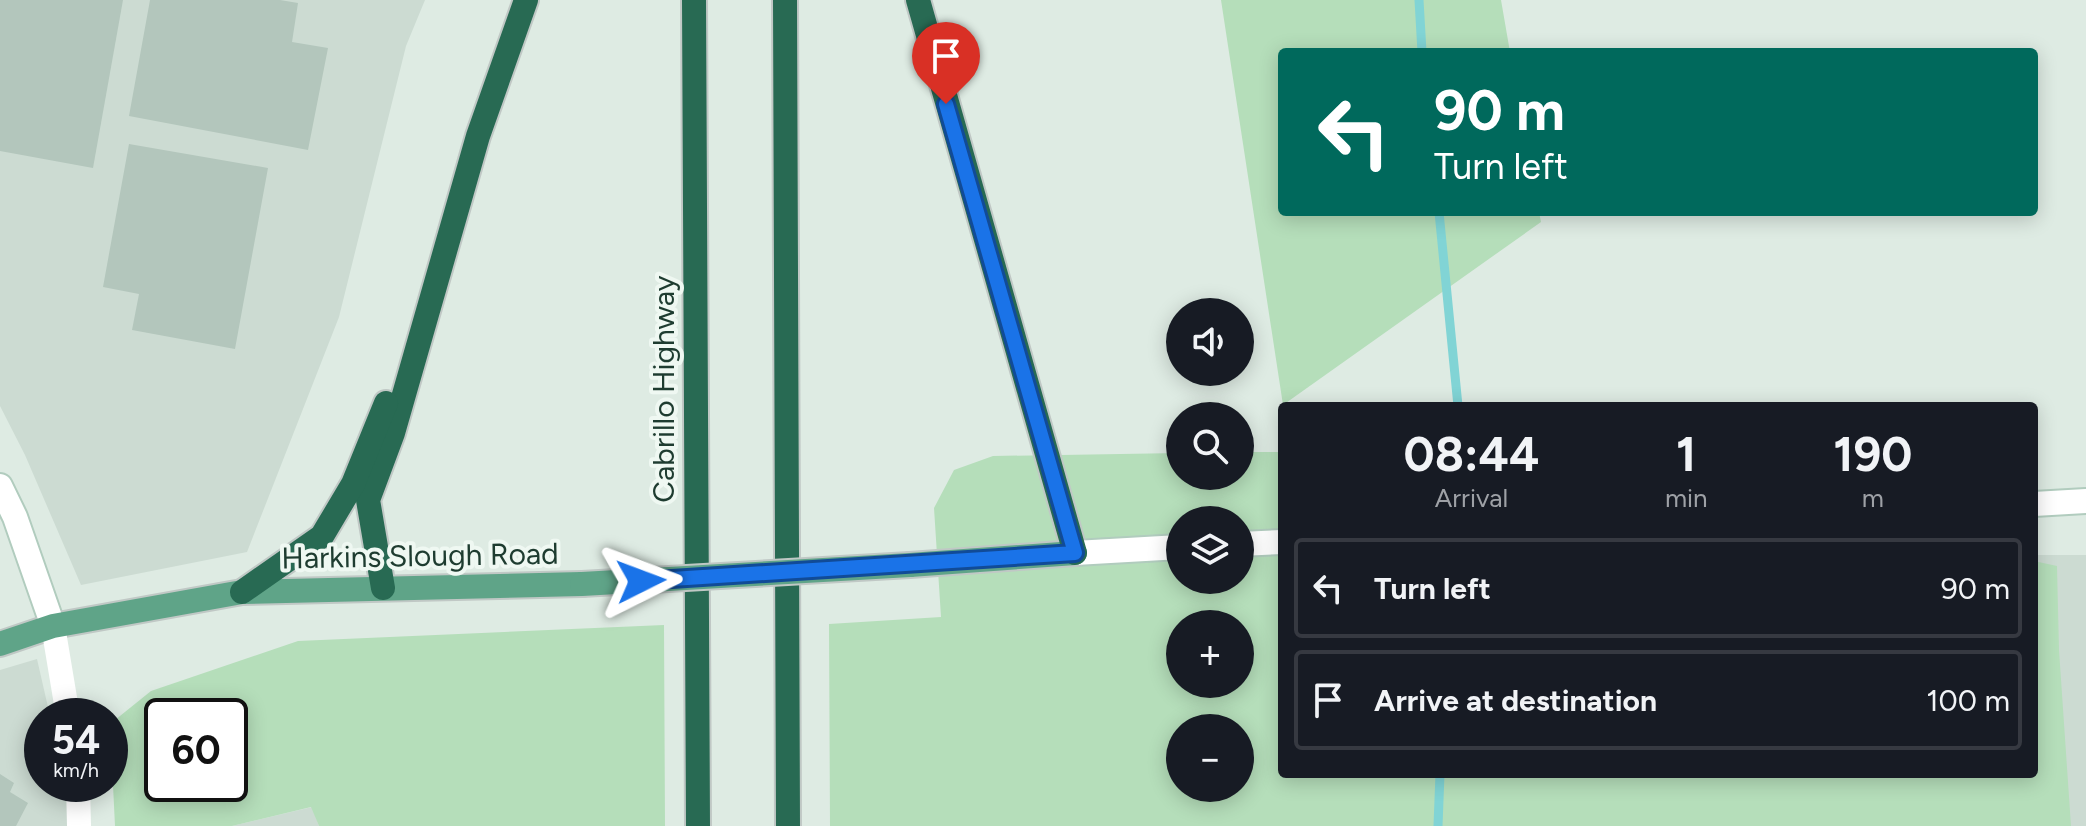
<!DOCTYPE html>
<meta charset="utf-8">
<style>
body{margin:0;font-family:Figtree,sans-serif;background:#20242c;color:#f1f3f6;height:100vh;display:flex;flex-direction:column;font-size:30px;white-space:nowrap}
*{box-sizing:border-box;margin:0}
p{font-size:26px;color:#9ea1a6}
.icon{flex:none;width:44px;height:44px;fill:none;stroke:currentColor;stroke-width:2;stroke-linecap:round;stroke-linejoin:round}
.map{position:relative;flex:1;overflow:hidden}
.drawer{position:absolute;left:1278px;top:402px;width:760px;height:376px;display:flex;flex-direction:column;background:#171b24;border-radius:8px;box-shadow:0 4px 20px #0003}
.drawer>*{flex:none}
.top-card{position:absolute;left:1278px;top:48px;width:760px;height:168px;border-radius:8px;box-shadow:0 4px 20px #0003;background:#00695c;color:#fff;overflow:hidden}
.tools{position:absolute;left:1166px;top:298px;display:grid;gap:16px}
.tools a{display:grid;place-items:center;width:88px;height:88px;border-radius:50%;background:#171b24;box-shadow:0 4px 20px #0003;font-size:40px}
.speed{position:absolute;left:24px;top:698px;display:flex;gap:16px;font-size:40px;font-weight:700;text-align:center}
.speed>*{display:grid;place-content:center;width:104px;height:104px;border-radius:50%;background:#171b24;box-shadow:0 4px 20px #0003;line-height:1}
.speed small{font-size:20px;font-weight:400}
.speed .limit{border:4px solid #111;border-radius:12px;background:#fff;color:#111}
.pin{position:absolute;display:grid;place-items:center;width:68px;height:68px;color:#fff;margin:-82px -34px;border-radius:50% 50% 50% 0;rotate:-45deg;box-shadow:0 0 8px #0007}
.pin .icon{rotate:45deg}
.me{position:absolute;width:88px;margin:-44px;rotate:87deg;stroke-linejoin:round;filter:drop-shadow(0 0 6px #0008)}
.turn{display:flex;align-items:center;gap:28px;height:168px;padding:0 24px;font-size:36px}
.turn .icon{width:104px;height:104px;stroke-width:2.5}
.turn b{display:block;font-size:56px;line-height:68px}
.eta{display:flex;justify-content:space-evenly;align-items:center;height:136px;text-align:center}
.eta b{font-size:48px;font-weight:700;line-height:56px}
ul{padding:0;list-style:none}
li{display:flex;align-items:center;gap:24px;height:100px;margin:0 16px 12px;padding:0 8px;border:4px solid #363941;border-radius:8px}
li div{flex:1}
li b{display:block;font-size:30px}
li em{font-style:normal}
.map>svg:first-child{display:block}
.built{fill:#ccdbd2}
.green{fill:#b5deba;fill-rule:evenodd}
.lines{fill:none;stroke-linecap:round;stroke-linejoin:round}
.stream{stroke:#81d4d5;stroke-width:9}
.building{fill:#b3c6bc}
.secondary-casing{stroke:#b1ccbe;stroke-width:28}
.primary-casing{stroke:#c0c8c5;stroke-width:28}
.highway-casing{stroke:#c0c8c5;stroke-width:28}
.street{stroke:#fff;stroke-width:24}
.secondary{stroke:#fff;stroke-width:24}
.primary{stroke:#5fa488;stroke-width:24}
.highway{stroke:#286a53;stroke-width:24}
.primary-bridge-casing{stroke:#c0c8c5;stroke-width:28;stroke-linecap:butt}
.primary-bridge{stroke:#5fa488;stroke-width:24}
.route-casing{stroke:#114b97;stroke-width:20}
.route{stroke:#1a73e8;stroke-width:14}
.labels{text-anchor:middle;stroke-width:8;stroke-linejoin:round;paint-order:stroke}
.street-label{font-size:30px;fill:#1e3c30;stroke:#eff8f2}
</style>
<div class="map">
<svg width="2086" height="826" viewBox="0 0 2086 826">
<rect width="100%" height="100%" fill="#deebe3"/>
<g class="built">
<path d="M0,0h425l-19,46 -67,271 -92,235 -166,33 -56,-130 -25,-49z"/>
<path d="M2034,555h52v271h-116l64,-52z"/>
<path d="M37,659l13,57h-8v68h23l10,42h-75v-156z"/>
<path d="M312,807l7,19h-87z"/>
</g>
<g class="green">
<path d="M1221,0h280l9,52h-228v160h257l2,10 -258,183z"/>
<path d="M1240,452h42v322h752v-213l23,5 2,84 12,176h-1241l-1,-202 112,-7 -7,-109 20,-38 39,-14 187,-3v23h60zM1180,520h60v60h-60zM1180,624h60v60h-60zM1180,728h60v60h-60z"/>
<path d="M664,625l1,201h-346l-8,-19 -79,19h-117l-5,-102 41,-33 147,-50zM162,716h68v68h-68z"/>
</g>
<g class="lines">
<g class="stream">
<path d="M1419,0l3,52"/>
<path d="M1439,212l19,194"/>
<path d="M1438,826l2,-52"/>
</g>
</g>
<g class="building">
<path d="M0,0h123l-30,168 -93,-17z"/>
<path d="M150,0h130l18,3 -6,39 36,6 -20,102 -179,-34z"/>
<path d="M129,144l139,24 -33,181 -103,-19 7,-36 -36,-7z"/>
<path d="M0,774l14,9 -4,9 18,11 -12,23h-16z"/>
</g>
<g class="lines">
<defs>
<g id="secondary">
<path d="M0,486l15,31 38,109"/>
<path d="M2034,504l52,-3"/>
<path d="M1240,544l42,-2"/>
<path d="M1075,553l105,-6"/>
</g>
<g id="primary">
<path d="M910,565l165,-12"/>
<path d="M0,644l53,-18 189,-34 340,-8"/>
</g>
<g id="highway">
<path d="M694,0l4,826"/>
<path d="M785,0l3,826"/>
<path d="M918,0l157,553"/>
<path d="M383,588l-15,-88 25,-67 85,-297 48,-136"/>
<path d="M242,592l80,-56 31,-52 33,-81"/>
</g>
</defs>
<use href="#secondary" class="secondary-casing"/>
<use href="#primary" class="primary-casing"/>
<use href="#highway" class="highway-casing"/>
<g class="street">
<path d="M53,626l15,90"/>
<path d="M78,784l1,42"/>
</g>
<use href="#secondary" class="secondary"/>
<use href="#primary" class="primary"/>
<use href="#highway" class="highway"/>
<defs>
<path id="primary-bridge" d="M582,584l328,-19"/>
</defs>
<use href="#primary-bridge" class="primary-bridge-casing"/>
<use href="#primary-bridge" class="primary-bridge"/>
</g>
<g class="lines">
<defs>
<path id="route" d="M641,581l434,-28 -129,-449"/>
</defs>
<use href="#route" class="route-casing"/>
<use href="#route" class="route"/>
</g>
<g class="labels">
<g class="street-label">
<text transform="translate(664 389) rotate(-90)" y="10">Cabrillo Highway</text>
<text transform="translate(420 556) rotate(-1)" y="10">Harkins Slough Road</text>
</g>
</g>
</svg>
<div class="tools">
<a><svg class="icon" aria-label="sound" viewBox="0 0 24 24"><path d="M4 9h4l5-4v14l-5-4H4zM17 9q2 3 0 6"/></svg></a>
<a><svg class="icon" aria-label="search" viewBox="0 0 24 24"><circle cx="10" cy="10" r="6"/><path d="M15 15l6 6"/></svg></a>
<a><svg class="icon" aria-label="layers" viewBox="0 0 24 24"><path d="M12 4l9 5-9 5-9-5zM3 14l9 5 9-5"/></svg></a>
<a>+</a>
<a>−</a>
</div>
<div class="speed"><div>54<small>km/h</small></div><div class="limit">60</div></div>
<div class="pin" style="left:946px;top:104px;background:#d93025"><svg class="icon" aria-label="arrive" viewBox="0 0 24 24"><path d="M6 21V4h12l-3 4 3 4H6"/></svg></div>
<svg class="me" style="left:641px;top:581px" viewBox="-20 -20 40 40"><path d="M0-17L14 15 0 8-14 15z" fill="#1a73e8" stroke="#fff" stroke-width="4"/></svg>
<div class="top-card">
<div class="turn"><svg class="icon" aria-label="left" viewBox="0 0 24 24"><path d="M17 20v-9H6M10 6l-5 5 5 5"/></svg><div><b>90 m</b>Turn left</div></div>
</div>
<section class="drawer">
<div class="eta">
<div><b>08:44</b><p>Arrival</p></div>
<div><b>1</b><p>min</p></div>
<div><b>190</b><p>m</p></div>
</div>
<ul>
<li><svg class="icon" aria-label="left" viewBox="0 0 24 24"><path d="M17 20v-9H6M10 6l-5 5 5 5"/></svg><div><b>Turn left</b></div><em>90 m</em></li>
<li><svg class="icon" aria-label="arrive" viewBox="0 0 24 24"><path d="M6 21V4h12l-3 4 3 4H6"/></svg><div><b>Arrive at destination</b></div><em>100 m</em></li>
</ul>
</section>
</div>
